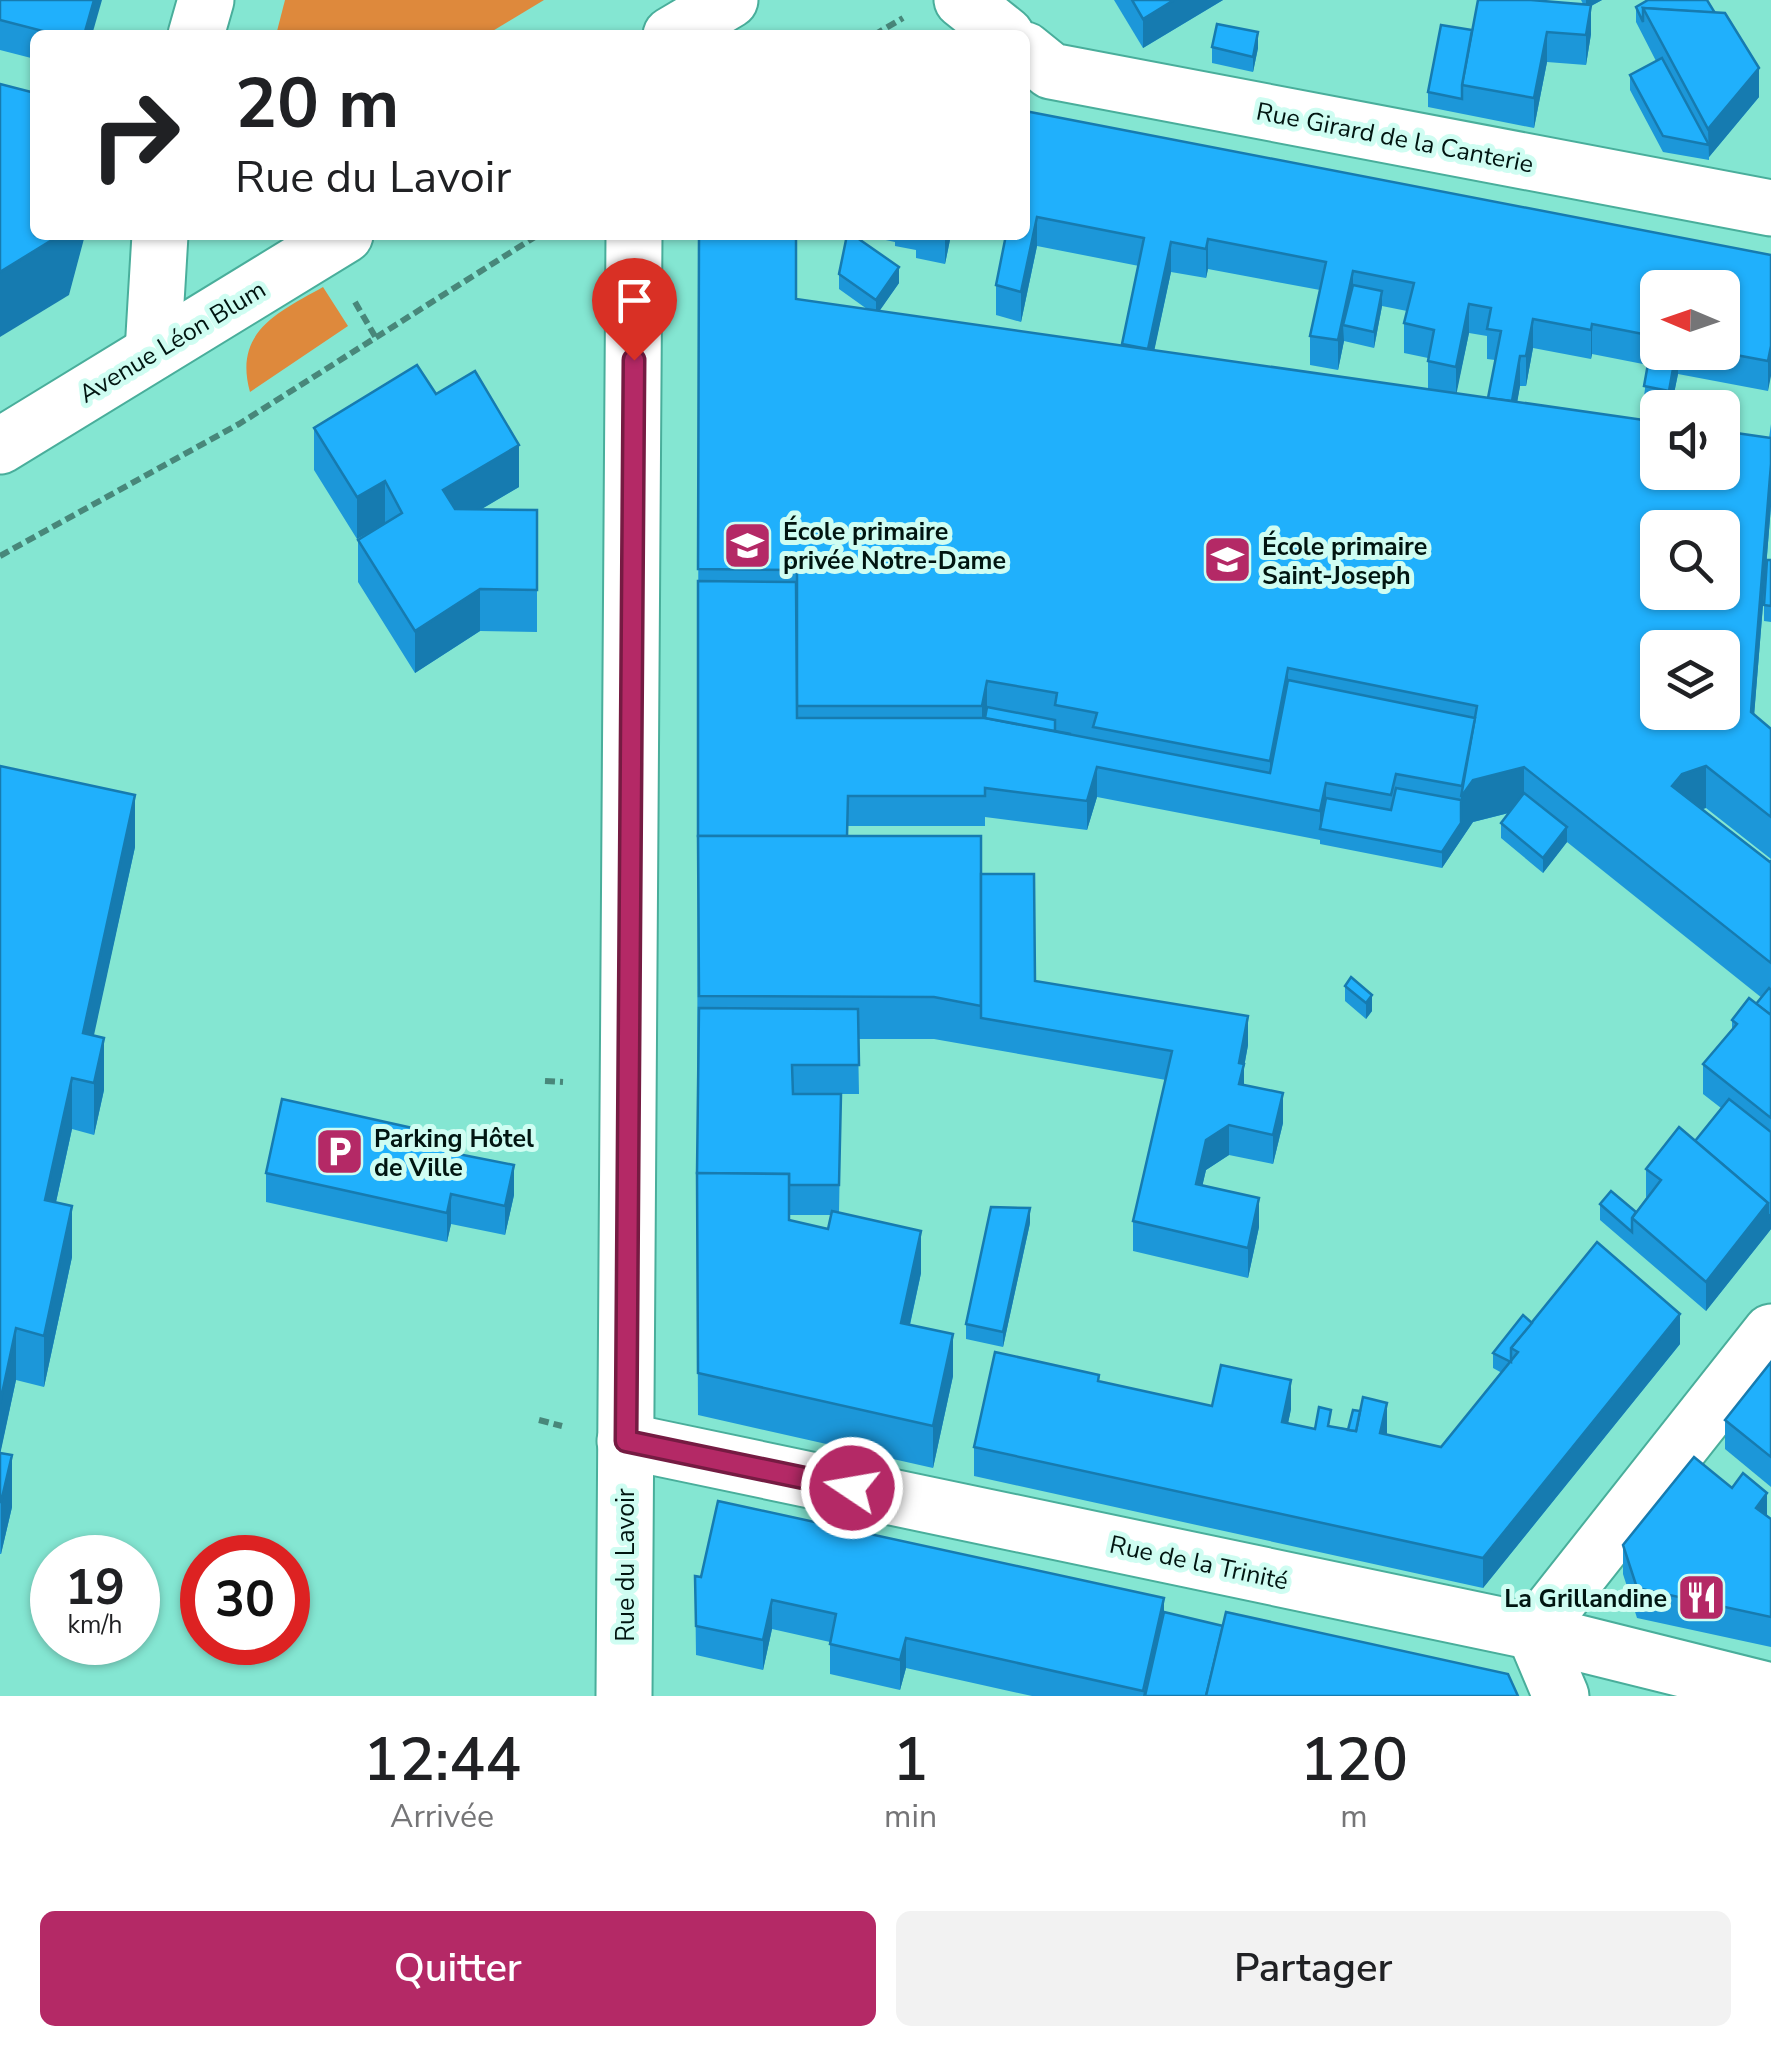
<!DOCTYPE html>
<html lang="fr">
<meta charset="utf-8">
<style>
body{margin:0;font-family:"Nunito Sans",sans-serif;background:#f2f2f2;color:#202124;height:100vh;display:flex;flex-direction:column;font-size:38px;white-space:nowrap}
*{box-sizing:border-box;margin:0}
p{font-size:32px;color:#757577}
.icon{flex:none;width:55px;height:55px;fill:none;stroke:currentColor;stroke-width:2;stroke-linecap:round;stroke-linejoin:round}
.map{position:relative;height:1696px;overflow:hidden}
.sheet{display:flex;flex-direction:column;background:#fff;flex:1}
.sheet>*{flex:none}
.banner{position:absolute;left:30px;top:30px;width:1000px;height:210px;border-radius:15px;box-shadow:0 2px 8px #0004;background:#fff;color:#202124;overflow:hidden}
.needle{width:65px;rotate:272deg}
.fabs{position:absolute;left:1640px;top:270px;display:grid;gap:20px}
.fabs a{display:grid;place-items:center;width:100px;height:100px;border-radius:15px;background:#fff;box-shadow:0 2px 8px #0004;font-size:50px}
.speed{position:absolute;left:30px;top:1535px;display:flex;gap:20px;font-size:50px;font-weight:700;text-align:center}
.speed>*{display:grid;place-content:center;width:130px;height:130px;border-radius:50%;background:#fff;box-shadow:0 2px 8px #0004;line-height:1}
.speed small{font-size:25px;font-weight:400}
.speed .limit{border:15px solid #d22;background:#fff;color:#111}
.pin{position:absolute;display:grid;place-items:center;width:85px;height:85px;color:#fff;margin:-102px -42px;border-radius:50% 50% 50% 0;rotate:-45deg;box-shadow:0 0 10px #0007}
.pin .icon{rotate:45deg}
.me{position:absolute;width:110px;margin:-55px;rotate:282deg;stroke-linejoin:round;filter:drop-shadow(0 0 8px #0008)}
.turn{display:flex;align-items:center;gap:35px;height:210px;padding:0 40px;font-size:45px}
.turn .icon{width:130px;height:130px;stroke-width:2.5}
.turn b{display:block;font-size:70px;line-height:85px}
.eta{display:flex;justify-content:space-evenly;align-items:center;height:170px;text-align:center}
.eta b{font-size:60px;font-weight:600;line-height:70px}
.button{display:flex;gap:20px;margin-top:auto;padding:20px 40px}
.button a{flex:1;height:115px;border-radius:15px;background:#b42966;color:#fff;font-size:40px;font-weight:600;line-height:115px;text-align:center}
.button a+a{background:#f2f2f2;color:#202124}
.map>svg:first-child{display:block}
.green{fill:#de893c}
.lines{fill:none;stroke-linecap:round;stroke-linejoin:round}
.minor-casing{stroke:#49ae9b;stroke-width:59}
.tertiary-casing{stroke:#49ae9b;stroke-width:59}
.path{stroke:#48877a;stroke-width:6;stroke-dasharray:10 5;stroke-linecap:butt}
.minor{stroke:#fff;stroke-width:55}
.tertiary{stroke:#fff;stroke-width:55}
.wall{fill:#1c97d9;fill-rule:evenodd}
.shaded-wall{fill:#167bb0}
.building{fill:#20b0fc;stroke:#167bb0;stroke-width:2.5;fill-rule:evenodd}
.route-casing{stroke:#751b42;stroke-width:25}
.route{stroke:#b42966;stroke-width:18}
.labels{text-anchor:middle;stroke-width:10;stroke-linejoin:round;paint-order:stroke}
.street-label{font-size:25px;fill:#011511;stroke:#cffdf2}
.poi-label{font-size:25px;font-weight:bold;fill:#011511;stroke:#cffdf2;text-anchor:start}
</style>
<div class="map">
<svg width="1771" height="1696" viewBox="0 0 1771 1696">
<rect width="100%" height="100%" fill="#84e6d2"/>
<g class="green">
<path d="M285,0h259l-58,35h-210z"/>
<path d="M323,287l25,39 -98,66c-17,-61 29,-80 73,-105z"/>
</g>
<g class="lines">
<defs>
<g id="minor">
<path d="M962,0l44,35"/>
<path d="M196,35l10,-35"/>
<path d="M1025,50l26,21 720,137"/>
<path d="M153,352l7,-117"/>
<path d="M625,1441l909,191 237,59"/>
<path d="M624,1696l10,-1461"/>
<path d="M1561,1696l-27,-64 237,-300"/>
</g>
<g id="tertiary">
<path d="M671,35l59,-35"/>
<path d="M0,446l345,-211"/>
</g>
</defs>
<use href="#minor" class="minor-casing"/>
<use href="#tertiary" class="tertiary-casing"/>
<g class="path">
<path d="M874,35l29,-17"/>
<path d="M355,302l21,36"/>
<path d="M0,556l239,-132 299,-189"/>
<path d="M545,1081l18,1"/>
<path d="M539,1420l23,6"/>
</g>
<use href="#minor" class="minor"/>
<use href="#tertiary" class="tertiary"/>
</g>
<g class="wall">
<path d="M0,0l92,35h-57v24l-35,-9z"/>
<path d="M1114,0h109l-80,48z"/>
<path d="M1581,0h21l-11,6v28l-5,31 -39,-3 -13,66 -106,-21v-15l44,-62 111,-26z"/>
<path d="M1648,0l111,97 -50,60v3l-46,-8 -33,-62v-15l26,-14 -20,-39v-15z"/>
<path d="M1212,47l46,1 -5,24 -41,-9z"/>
<path d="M1025,111l746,144 -3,136 -90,-17 -7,34h-13v64l111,-34 2,-14v82l-17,209 17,14v130l-65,-51 -4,1 68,53 1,-1v368l-65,82 -106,-91v-16l36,8 10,-14v-29l49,-28 26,-33 -18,-14v-30l29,-35v-9l24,-16 6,-6 -195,-156 -24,31 -42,-35v-15l8,-10 -36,9 -31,46 -122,-24v-4l-223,-43 -10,33 -102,-13v9h-137v10h133v182l54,-37 213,64 -4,22v17l39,39 -10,41 -44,-9 -23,15 -4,16 57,41 -11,51 -115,-27v-30l33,-141 -232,-41h-76l1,55h-18l-2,119 82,60 -11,52 43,51 -20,92 -235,-53 -1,-242 2,-938 97,64 71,10 -28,-20v-15l60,9 -20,28 243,35 17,-80 -102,-20 -16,76 -25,-7v-30l9,-45 -25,-5h45zM1208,269l112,21 -10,46v29l28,5 6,-29 30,7 8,-42 25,5 -3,12v30l24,5v31l-274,-39 17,-78 35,6zM1722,288v64h-64zM1469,333l18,3v23l8,1 -7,38 -32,-5zM1533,348l58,11 1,-5 56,11 -7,55 -124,-18 3,-16h6zM1722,648v64h-64zM789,1215h42l-3,14 -39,-9z"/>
<path d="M862,235h89l-6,29 -29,-6v-8l-21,-4v-4z"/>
<path d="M436,394l83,93 -38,22 56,1v122l-57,-1 -65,42 -57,-91v-42l27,-16 -28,15 -43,-69v-42z"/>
<path d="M1771,560v62l-7,-1v-16z"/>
<path d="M0,766l135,81 -42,189 11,54 -10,45 -22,-6 -16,73 16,55 -28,130 -28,-7 -16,73 12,54 -11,47h-1z"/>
<path d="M1351,977l21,34 -6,8 -21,-18v-15z"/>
<path d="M461,1154l53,41 -9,40 -54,-11 -4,18 -181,-40v-29z"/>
<path d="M1030,1223l-27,124 -37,-8v-15z"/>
<path d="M1532,1323l148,21 -197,244 -509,-112v-29l125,-66 113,25 79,3 -3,14 27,6 16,-3 55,8 55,13 61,-74 -9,-5v-15z"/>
<path d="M1771,1362v125l-46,-38v-29z"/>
<path d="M1767,1516l4,3v128l-134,-29 -14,-44v-29z"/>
<path d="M695,1576l469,36 354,84h-486l-126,-28 -6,22 -70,-16v-32l-58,-13 -9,41 -67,-15z"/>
</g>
<g class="shaded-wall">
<path d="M94,0h8l-10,35h-8z"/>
<path d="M1174,0h49l-80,48v-29z"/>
<path d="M1586,0h16l-11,6v28l-5,31z"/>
<path d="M1258,32v16l-5,24v-15z"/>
<path d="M1547,32v30l-13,66v-30z"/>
<path d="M1759,68v29l-50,60 -1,-28z"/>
<path d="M1037,217v29l-16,76v-30z"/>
<path d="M60,235h25l-16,60 -69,42v-65z"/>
<path d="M945,235h6l-6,29z"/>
<path d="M1208,239v30l-2,9v-29z"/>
<path d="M1171,242v30l-23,108v-30z"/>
<path d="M899,267v16l-23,33v-16z"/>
<path d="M1353,271v29l-10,25 1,16 -6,29v-30z"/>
<path d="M1382,291v15l-8,42v-16z"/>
<path d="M1469,304v29l-13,63v-29z"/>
<path d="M1533,319v29l-7,38v-30z"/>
<path d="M1592,324v30l-1,5v-29z"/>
<path d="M1771,346v30l-3,15v-30z"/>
<path d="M1676,352h2v22l-7,34h-3l1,-17z"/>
<path d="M1520,356v30l-9,52v-29z"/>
<path d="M519,445v42l-76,45v-42z"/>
<path d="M1771,464v42l-20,248v-42z"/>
<path d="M385,481v42l-28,16v-42z"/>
<path d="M480,589v42l-65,42v-42z"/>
<path d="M1288,668v42l-18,93v-42z"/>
<path d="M987,681v41l-5,11v-27z"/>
<path d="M1689,712h23l-15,30z"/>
<path d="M1706,766v42l-24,8 -10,-30 10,-12z"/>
<path d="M1097,767v30l-10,33v-29z"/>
<path d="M1524,767v42l-51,13 -31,46v-16l19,-29v-26l12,-17z"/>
<path d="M1326,783v30l-6,16v-18z"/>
<path d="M135,795v52l-51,234 -1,-48z"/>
<path d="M1567,827v15l-24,31v-15z"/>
<path d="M1372,995v16l-6,8v-16z"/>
<path d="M1248,1016v29l-4,22v27l-5,19v-50z"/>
<path d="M104,1038v52l-10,45v-52z"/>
<path d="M72,1078v51l-27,123v-52z"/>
<path d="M1283,1093v30l-10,41v-29z"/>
<path d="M1229,1125v30l-23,15 -10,44v-30l10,-44z"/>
<path d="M514,1165v30l-9,40v-29z"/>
<path d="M451,1194v30l-4,18v-29z"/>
<path d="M1259,1198v29l-11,51v-30z"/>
<path d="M1768,1203v30l-62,78v-29z"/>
<path d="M72,1206v51l-28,130v-51z"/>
<path d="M1030,1208v15l-27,124v-15z"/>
<path d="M1771,1214v15l-3,4v-15z"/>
<path d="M921,1231v42l-20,92v-42z"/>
<path d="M1680,1314v30l-197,244v-30z"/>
<path d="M16,1328v52l-16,75v-52z"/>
<path d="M953,1334v42l-20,92v-42z"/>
<path d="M1291,1380v29l-9,43v-30z"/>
<path d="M1387,1403v30l-7,29v-29z"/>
<path d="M12,1455v52l-11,47v-52z"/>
<path d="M1767,1493v29l-11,-14z"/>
<path d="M1164,1598v30l-16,68h-5z"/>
<path d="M772,1600v29l-9,41v-30z"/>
<path d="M906,1638v30l-6,22v-30z"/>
</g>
<g class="building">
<path d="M0,0h94l-10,35h-26l-58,-15z"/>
<path d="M1132,0h42l-31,19z"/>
<path d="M1478,0h53l60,5 -5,30 -39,-3 -13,66 -72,-13z"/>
<path d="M1648,0h59l8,13 -72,-5v14l-7,-15z"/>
<path d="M1643,8l82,5 34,55 -51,61z"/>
<path d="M1217,24l41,8 -5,25 -41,-10z"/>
<path d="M1441,25l31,5 -10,55v14l-34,-7z"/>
<path d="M1662,58l47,87 -46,-9 -33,-61z"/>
<path d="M0,84l35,9v142h25l-60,37z"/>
<path d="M1025,111l746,144v91l-3,15 -48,-9h2v-64h-64v64h18l-7,39 -25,-5 9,-50 -61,-12 -1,6 -58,-11 -7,37h-6l-8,45 -24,-3 13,-67 -14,-2 4,-21 -22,-4 -13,63 -28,-6 6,-31 -30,-7 10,-40 -61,-12 -15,69 -28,-4 16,-74 -118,-23 -2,10 -35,-7 -23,107 -26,-5 22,-106 -107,-21 -16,75 -25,-7 10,-50h19z"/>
<path d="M699,235h97v64l862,123v50h64v-41l49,7v26l-20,248 20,17v88l-65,-51 -24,8 -10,12 98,76 1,-1v102l-247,-196 -51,13 -12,17 16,-91 -189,-38 -18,93 -177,-34 4,-14 -42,-8 2,-12 -70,-12 -5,25h-185v-136l-99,-1zM1658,528h64v64h-64zM1658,648h64v41l8,5 -8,10v8h-6l-8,12 -15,-12h-35z"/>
<path d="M847,235h6l46,32 -23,33 -37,-26z"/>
<path d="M1353,285l29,6 -8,41 -31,-7z"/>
<path d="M417,365l19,29 39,-23 44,74 -76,45 12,19 82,1v80l-57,-1 -65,42 -57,-91 44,-27 -17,-32 -28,16 -43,-69z"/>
<path d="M1644,400l25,5 -1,3h-10v14l-17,-2z"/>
<path d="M1767,560h4v46l-7,-1z"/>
<path d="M698,581l98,1 1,136h188l285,55 18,-93 187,38 -13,68 -66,-12 -5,21 -65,-12 -6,28 -223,-44 -10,34 -102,-13v8h-137l-1,40h-149z"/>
<path d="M987,707l68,13v11l16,3 -86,-16z"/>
<path d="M1708,712h8l-8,12 -6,-4z"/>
<path d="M0,766l135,29 -52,238 21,5 -10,45 -22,-5 -27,122 27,6 -28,130 -28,-8 -16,75z"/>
<path d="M1396,788l65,12v23l-19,29 -122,-23 6,-31 65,12z"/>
<path d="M1524,793l43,34 -24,31 -42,-35z"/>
<path d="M698,836h283v170l-47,-9 -235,-1z"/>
<path d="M981,874h53l1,107 213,35 -9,47 5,1 -5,20 44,9 -10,42 -44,-10 -23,15 -10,44 63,14 -11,50 -115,-27 39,-170 -191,-33z"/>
<path d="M1351,977l21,18 -6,8 -21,-17z"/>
<path d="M1769,988l2,2v25l-15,-11z"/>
<path d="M1749,998l22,17v103l-68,-54 34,-40 -5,-4z"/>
<path d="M699,1008l159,1 1,56h-67l1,29h48l-2,91h-50v-11l-92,-1z"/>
<path d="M282,1099l171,38 8,4 -3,13 56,11 -9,41 -54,-12 -4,19 -181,-40z"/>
<path d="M1729,1099l42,33v82l-3,4v-15l-73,-62z"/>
<path d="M1679,1127l89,76 -62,79 -74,-64 29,-38 -15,-11z"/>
<path d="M697,1173l92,1v46l39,9 4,-18 89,20 -20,92 52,11 -20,92 -235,-53z"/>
<path d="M1611,1191l25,21 -4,6v14l-32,-28z"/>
<path d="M991,1207l39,1 -27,124 -37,-8z"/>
<path d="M1597,1242l83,72 -197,244 -509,-111 21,-95 104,23 -1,6 114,25 9,-41 70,15 -9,42 33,7 4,-22 12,3 -3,16 28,5 7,-34 24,6 -7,30 61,14 77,-95 -7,-4z"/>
<path d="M1523,1315l9,8 -21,25v14l-18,-9z"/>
<path d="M1771,1362v95l-46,-37z"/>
<path d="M1353,1410l7,1 -4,20 -8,-1z"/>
<path d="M0,1453l12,2 -11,47h-1z"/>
<path d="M1694,1457l38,31 11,-15 24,20 -11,15 15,11v98l-134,-29 -14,-43z"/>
<path d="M718,1501l446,97 -21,93 -237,-53 -6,22 -70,-16 6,-30 -64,-14 -9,40 -67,-14 -1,-50 6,1z"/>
<path d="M1164,1612l59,14 -17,70h-61z"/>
<path d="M1226,1612l282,62 10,22h-312z"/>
</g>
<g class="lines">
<defs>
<path id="route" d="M634,360l-8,1081 226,47"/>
</defs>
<use href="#route" class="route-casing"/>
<use href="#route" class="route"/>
</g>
<defs>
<symbol id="school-square" viewBox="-11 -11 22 22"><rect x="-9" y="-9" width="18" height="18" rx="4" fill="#b42966" stroke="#cffdf2"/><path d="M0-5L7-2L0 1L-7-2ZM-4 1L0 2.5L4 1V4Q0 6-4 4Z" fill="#fff"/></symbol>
<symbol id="parking-square" viewBox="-11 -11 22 22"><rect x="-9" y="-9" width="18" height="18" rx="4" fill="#b42966" stroke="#cffdf2"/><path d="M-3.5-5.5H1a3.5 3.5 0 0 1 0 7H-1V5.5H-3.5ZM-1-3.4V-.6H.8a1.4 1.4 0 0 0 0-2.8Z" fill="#fff"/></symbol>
<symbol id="restaurant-square" viewBox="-11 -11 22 22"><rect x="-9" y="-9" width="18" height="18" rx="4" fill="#b42966" stroke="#cffdf2"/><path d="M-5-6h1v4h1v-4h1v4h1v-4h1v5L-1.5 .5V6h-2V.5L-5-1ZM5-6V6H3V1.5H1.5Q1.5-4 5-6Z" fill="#fff"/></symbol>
</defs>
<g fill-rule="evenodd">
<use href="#school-square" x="720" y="518" width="55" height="55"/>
<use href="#school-square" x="1200" y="532" width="55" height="55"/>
<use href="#parking-square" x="312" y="1124" width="55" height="55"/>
<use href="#restaurant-square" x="1674" y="1570" width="55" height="55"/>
</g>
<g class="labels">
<g class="street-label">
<text transform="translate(1395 137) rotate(11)" y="9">Rue Girard de la Canterie</text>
<text transform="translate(172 341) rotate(-31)" y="9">Avenue Léon Blum</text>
<text transform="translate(1199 1562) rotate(12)" y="9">Rue de la Trinité</text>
<text transform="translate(625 1565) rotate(-90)" y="9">Rue du Lavoir</text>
</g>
<g class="poi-label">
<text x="783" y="540">École primaire<tspan x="783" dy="29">privée Notre-Dame</tspan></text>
<text x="1262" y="555">École primaire<tspan x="1262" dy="29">Saint-Joseph</tspan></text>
<text x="374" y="1147">Parking Hôtel<tspan x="374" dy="29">de Ville</tspan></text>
<text x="1667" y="1607" text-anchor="end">La Grillandine</text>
</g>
</g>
</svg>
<div class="fabs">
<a><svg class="needle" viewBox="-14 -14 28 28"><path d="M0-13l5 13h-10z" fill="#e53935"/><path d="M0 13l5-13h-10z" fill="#757577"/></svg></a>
<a><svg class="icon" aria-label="sound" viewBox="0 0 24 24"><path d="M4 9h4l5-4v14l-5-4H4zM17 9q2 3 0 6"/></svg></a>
<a><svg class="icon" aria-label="search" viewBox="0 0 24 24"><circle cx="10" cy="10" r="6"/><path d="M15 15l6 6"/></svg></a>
<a><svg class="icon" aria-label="layers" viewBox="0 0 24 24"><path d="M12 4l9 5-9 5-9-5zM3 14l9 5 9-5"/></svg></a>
</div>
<div class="speed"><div>19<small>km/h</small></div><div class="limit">30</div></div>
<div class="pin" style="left:634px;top:360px;background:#d93025"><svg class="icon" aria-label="arrive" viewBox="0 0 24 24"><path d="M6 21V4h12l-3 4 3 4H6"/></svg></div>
<svg class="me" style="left:852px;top:1488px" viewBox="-20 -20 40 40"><circle r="17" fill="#b42966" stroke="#fff" stroke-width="3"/><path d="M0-11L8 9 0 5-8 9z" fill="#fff"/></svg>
<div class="banner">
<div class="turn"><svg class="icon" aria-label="right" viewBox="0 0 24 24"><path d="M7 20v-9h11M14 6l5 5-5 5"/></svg><div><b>20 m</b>Rue du Lavoir</div></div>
</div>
</div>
<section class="sheet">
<div class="eta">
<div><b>12:44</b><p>Arrivée</p></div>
<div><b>1</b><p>min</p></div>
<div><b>120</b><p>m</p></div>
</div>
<div class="button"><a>Quitter</a><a>Partager</a></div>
</section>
